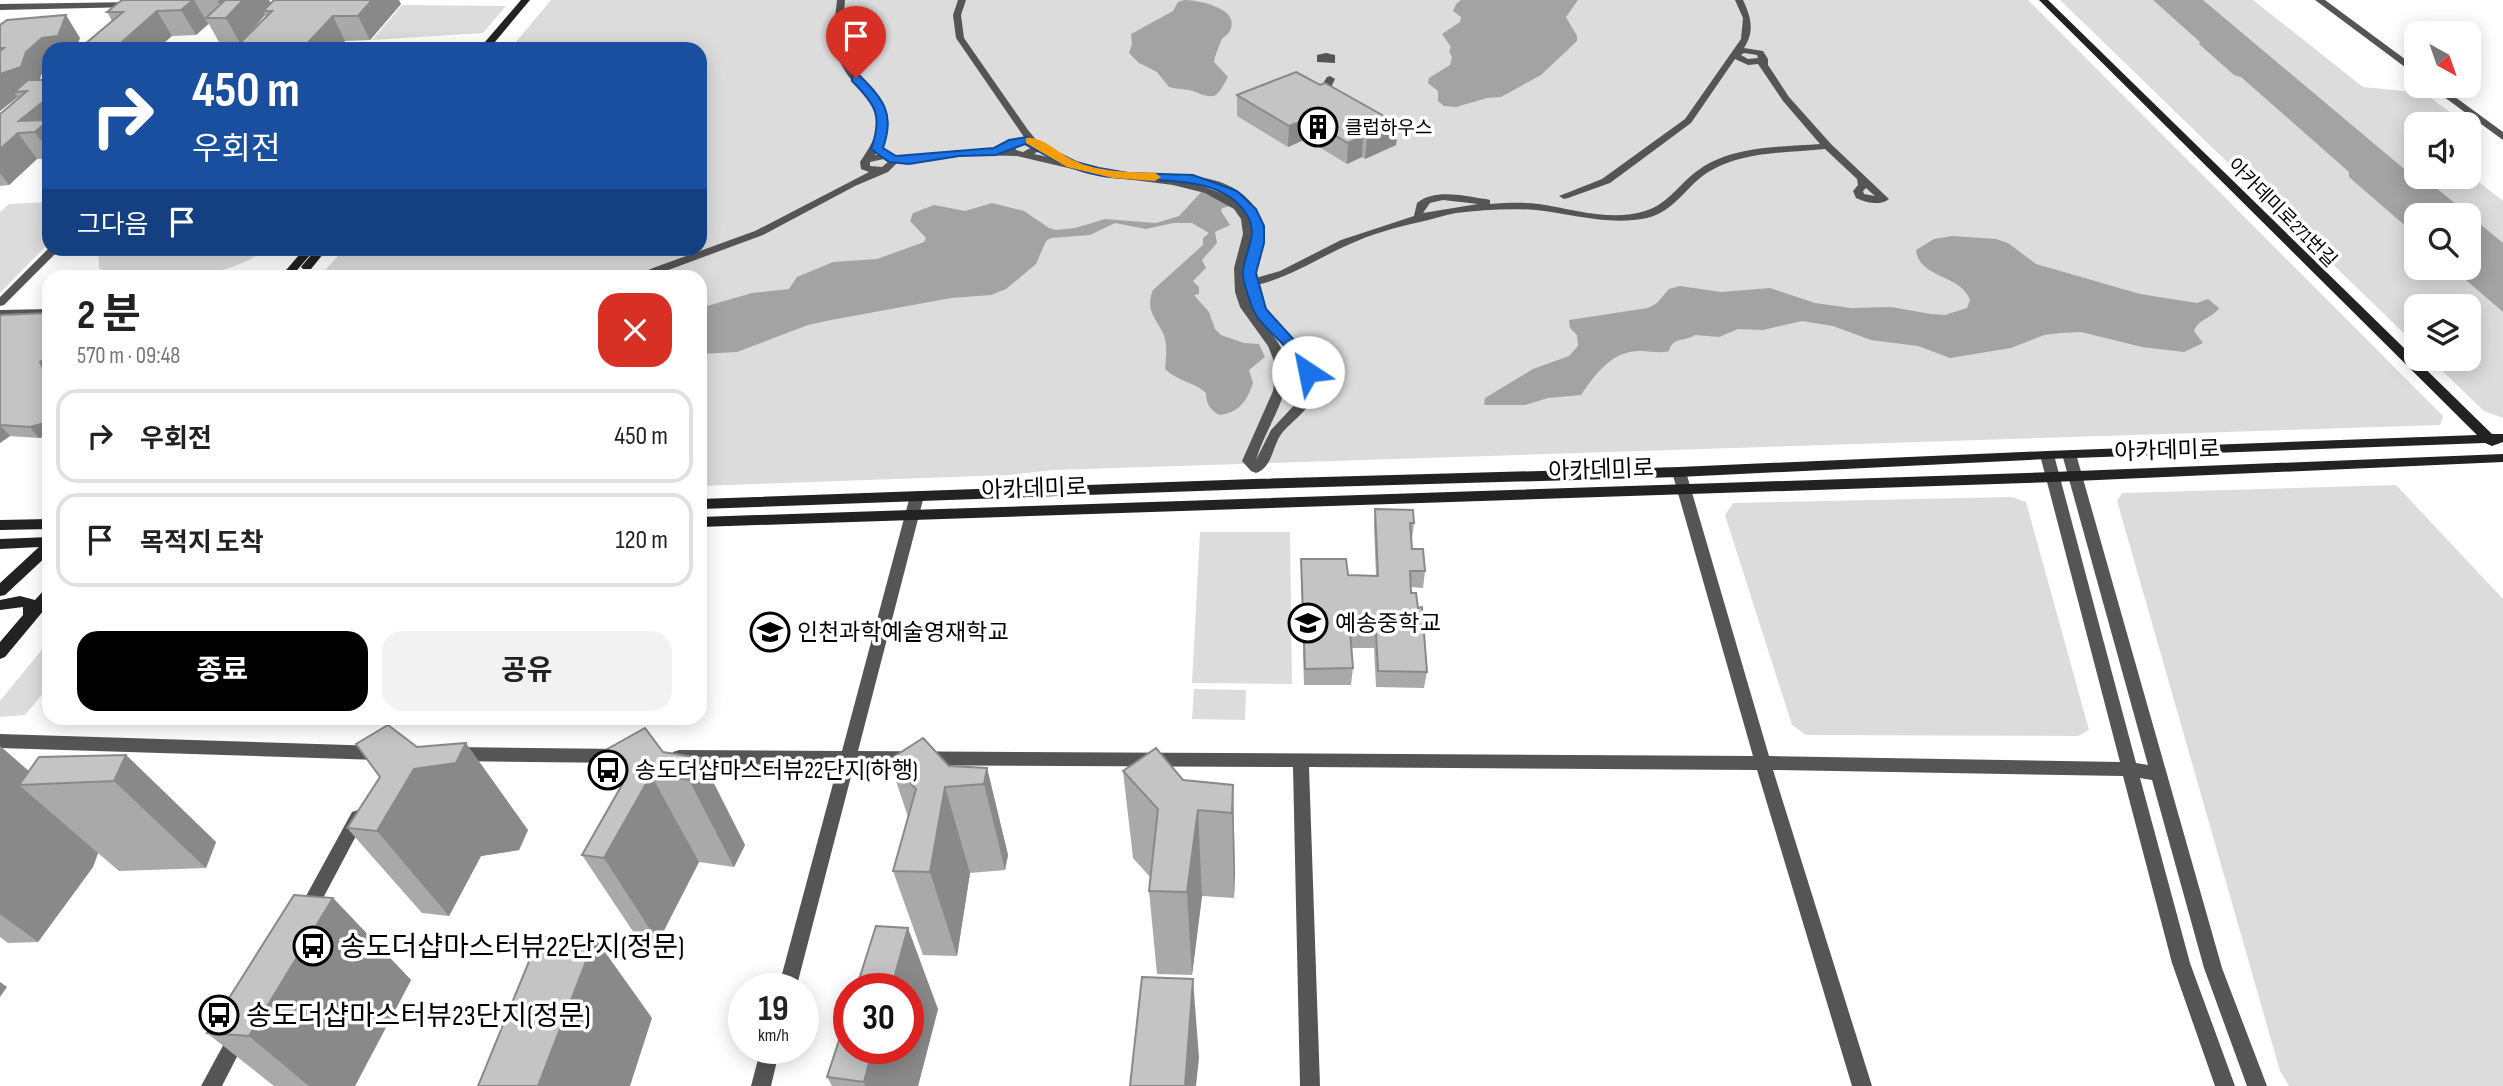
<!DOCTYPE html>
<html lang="ko">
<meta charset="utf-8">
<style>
body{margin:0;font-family:"Sofia Sans Condensed","Noto Sans KR",sans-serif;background:#f2f2f2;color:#222;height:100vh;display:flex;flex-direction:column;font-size:26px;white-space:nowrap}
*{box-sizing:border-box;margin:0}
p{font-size:23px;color:#767676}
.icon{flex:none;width:38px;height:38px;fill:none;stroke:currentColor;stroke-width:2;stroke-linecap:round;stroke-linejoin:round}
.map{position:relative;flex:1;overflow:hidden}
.side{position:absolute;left:42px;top:270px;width:665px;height:455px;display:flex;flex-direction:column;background:#fff;border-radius:21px;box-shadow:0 4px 18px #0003}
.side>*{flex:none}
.top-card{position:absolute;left:42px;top:42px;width:665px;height:214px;border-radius:21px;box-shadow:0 4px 18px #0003;background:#1a4fa0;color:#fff;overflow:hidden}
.needle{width:46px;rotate:140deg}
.tools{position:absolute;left:2404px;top:21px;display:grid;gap:14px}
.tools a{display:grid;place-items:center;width:77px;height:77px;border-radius:14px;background:#fff;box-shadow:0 4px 18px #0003;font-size:35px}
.speed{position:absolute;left:728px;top:973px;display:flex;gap:14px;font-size:35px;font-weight:700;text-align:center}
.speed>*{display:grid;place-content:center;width:91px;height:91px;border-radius:50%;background:#fff;box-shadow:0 4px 18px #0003;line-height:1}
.speed small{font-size:18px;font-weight:400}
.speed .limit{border:10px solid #d22;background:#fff;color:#111}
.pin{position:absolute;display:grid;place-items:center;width:60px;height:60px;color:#fff;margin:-72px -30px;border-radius:50% 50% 50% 0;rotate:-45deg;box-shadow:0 0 7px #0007}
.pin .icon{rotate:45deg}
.me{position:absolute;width:77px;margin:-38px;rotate:326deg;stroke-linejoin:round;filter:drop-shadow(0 0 5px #0008)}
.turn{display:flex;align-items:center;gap:24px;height:147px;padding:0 35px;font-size:32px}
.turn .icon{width:91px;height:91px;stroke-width:2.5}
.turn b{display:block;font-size:49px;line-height:60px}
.then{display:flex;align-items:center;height:66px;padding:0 35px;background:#0003;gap:14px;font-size:26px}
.round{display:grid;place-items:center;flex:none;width:74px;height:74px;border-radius:21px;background:#f2f2f2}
.overview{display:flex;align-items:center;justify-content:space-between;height:119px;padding:0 35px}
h1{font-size:42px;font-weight:700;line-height:52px}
.cta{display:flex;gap:14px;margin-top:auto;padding:14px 35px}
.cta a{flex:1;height:80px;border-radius:21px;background:#000;color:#fff;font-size:28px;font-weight:700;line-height:80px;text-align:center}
.cta a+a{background:#f2f2f2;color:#222}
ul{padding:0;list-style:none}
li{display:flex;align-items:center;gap:21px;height:94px;margin:0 14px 10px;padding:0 21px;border:4px solid #e0e0e0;border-radius:21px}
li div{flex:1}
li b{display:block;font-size:26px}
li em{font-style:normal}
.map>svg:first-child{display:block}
.green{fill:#dcdcdc;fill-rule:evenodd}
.water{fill:#a3a3a3}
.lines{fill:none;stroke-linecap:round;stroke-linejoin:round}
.street{fill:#555;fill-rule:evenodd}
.secondary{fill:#222;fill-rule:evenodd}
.wall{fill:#a9a9a9;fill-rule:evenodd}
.shaded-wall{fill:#898989}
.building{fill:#c4c4c4;stroke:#898989;stroke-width:2}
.route{fill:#1a73e8;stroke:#114b97;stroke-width:2}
.slow{fill:#f59e0b}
.labels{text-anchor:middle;stroke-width:7;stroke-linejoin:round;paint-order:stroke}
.far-poi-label{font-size:19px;fill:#000;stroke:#fff;text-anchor:start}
.far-street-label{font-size:19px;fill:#000;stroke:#fff}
.street-label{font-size:23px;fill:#000;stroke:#fff}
.poi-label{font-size:23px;fill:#000;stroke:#fff;text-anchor:start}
.near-poi-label{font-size:28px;fill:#000;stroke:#fff;text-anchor:start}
</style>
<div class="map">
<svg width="2503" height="1086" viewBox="0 0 2503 1086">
<rect width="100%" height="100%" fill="#fff"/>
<g class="green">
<path d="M551,0h1477l415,416 -3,9 -1387,45 -44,5 -309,11v-210h-380l24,-27 356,-1v-199h-190z"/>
<path d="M2060,0h193l110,87 61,6 42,31h-49v53h52v-3l34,27v217l-19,-7 -54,-52h39v-53h-52v40zM2417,215h52v53h-52z"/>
<path d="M402,5l104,1 -23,27 -111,7z"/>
<path d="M49,202v41l-49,50v-81l9,-8z"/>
<path d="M98,249v-1l169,1c-48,34 -101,28 -156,27l-12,-8z"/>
<path d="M2396,485l107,114v487h-214l-9,-15 -163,-570 5,-8z"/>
<path d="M2012,497l14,5 63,228 -11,6 -272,-1 -14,-10 -67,-210 8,-12z"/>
<path d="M1200,532h90l2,152 -100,-1z"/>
<path d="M49,641v45l-24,29 -25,2v-16z"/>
<path d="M1194,689l52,1 -1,30 -53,-1z"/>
</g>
<g class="water">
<path d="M1184,0c12,0 54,7 47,28 -1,6 -8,8 -10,13 -2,6 -6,14 -7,21l14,15c-12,22 -12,23 -35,14 -8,-2 -17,-2 -24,-4l-12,-15 -18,-9 -10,-10 3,-9 -1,-10 42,-23 5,-9z"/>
<path d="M1461,0h117l-12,17 11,19v5l-36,34 -40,22 -14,1 -31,9 -12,-1 -6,-5v-10l-10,-8 1,-5 21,-13 2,-8 -3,-6 2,-4 -9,-13 18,-12 1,-5 -8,-6 3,-7z"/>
<path d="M2153,0h50l200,168 14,6v3h6l80,66v69l-51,-44h17v-53h-52v21l-68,-59v-5l-108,-95 -7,-2 -35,-31 1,-2z"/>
<path d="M1202,191l29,15 -9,2 -1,3 9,14 -15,7 2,11 -15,17 4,8 -13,13 6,6v7l-5,1 15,17 6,17 6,6 23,8 15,1 6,13 -16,13 4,13c-6,18 -14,30 -34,32 -9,-6 -13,-11 -13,-22 -12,-11 -29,-12 -41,-24 1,-11 3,-25 -2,-36 -8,-16 -18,-24 -10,-43l50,-45v-7l6,-5 -17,-10h-19l-27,6 -31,-6 -25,12 -39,3 -5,3 -10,23 -30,25 -15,6 -40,3 -120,22 -23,5 -71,27 -37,2v-46l52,-15 37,-4 8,-12 36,-15 44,-3 47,-17 2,-4 -16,-17 3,-8 21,-8 31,6 27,-8 32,8 25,17 7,2 19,-2 30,-9 51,4 23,-7z"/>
<path d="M1952,236l44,3 12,4 28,21 104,30 57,9 11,-4 11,9c-6,10 -20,10 -25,23l9,12 -19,9 -42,-5 -61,-15 -21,1 -16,2 -33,13 -61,10 -32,-12 -47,-6 -38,-14 -31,-5 -39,9 -25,-1 -19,8 -24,-2c-10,7 -22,1 -26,16 -10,3 -18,0 -28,0 -28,-1 -45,22 -60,44l-33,3 -23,7h-41l1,-7 48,-29 36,-13 9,-10 -1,-11 -7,-7 -1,-8 79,-12 9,-5 12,-14 11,-3 41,6 49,-4 45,15 36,5 40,-1 40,7 14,1 22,-7 3,-8c-9,-26 -51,-21 -54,-50l18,-11z"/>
</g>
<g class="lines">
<g class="street">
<path d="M837,0h8c-1,19 -5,40 3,59 19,42 62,43 27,96 13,-3 24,3 37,2 32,-3 62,-8 94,-6v-8l18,-6 -68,-99 -3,-23 5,-15h8l-5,15 3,23 64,92 15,18 -9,6c26,5 52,14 79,18 47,7 120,-10 147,44 10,19 -6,42 -4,62l24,-7 61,-31 73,-24 3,-13c18,-15 47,-7 69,-4l4,1v4c16,-1 33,-2 49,0 34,5 72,18 106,7 24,-7 35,-29 55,-42 33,-23 81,-22 120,-25l-37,-43 -25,-37 -10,1 -13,-6 -44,64 -81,60 -42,15 -4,1 -5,-3 43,-17 83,-60 56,-80 2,-21 -8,-18h8c8,17 12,31 1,48l19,3 5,8v6l21,32 42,47 58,55c-9,7 -22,4 -33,-1l-3,-7 5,-6 -1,-6 -32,-30c-38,4 -81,2 -115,22 -24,14 -34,40 -63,47 -38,8 -74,-4 -111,-8 -27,-2 -54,0 -80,3 -12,2 -25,7 -36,9 -24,5 -48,12 -70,22 -32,14 -59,33 -93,41 3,10 7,21 13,30 17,26 60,49 41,86 -7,13 -20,21 -29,32 -10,13 -9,34 -26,40l-5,-2 -9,-10 31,-70 2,-15 -1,-15 -6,-15 -28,-39 -5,-15 -1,-24 9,-34 -2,-15 -7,-10 -29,-16 -32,-8 -71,-9 -85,-20 -40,-1 -79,7 -10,10 -33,14 -92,49 -111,41h-14l1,-2 14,-6 102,-37 114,-59 -8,-3 -1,-7c43,-63 3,-52 -21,-102 -8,-19 -4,-40 -2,-60zM1744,53l13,2 1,3 -10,1 -7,-4zM1023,143l9,4 -9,5 -7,-2 -1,-4zM884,159l4,3 -6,5 -12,-1v-4zM1188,181c15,3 27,7 40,14l1,1zM1866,188l9,8 -11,-2 -1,-3zM1443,200l35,4 -55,9 7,-10zM1246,287l15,33 37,43 5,18 -4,19 -28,30 -15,30c12,-42 50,-78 19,-122 -12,-17 -25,-30 -29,-51z"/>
<path d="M2315,0h10l92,68v8z"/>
<path d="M138,2v4l-3,1 -135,3v-6z"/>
<path d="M1326,53l9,2v8l-18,-1v-7z"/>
<path d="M1330,76l5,3 -3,6 2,7 -5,3 -5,-3 -2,-7 5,-8z"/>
<path d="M2429,86h11l63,46v8z"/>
<path d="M49,248h12l-57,57 -4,1v-9z"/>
<path d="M49,309v8l-49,1v-8z"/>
<path d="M2069,450l7,4 146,514 45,118h-20l-43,-118 -52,-188 -12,-2 50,185 45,123h-20l-43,-123 -49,-187 -350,-6 99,316h-20l-95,-316 -448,-3 11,319h-20l-7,-319 -439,-2 -58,224h-18l60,-224 -159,-1 -6,-2 -2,-5 2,-5 6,-2 163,1 68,-255 7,-5 7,5 -66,255 895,5 -81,-284 7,-5 7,5 83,284 351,6 -80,-307 7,-4 7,4 82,308 12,2 -86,-311z"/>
<path d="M0,734l379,12 6,2 2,5 -2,5 -6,2 -379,-12z"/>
<path d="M455,747l169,2 6,2 2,5 -2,5 -6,2 -169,-2 -6,-2 -2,-5 2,-5z"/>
<path d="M358,810l6,2 2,5 -54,102 -6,2 -6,-2 -3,-6 3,-6 52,-95z"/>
<path d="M239,1026l7,3 2,6 -26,51h-21l31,-57z"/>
<path d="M761,1048h19l-9,38h-20z"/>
</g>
<g class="secondary">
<path d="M521,0h9l-41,49h-10z"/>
<path d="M2039,0h9l444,434h11v8l-11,4 -7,-3 -438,16 -368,18 -425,12 -554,20v-10l554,-20 425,-12 368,-16 430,-16z"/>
<path d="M305,248h11l-24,28h-11z"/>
<path d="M317,248h11l-17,21h-8l-2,-2z"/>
<path d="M2503,454v8l-450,20 -1353,45v-10l1353,-45z"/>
<path d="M49,519v10l-49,1v-10z"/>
<path d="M49,537v17l-44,41 -5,1v-13l39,-36 -39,2v-10z"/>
<path d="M49,589v15l-44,53 -5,2v-17l23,-27v-8l-23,3v-10l20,-4 15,4 9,-10z"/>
</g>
</g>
<g class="wall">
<path d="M122,0h147l2,3 130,1 -31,36 -25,1 -7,8h-104l6,-6 -20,1 -11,-20 -13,11 -24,1 -60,-15 -5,-9zM265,15l1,1 -19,20z"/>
<path d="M0,25l80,13 -31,11v20l-8,6 -1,5h3l6,-5v84h-12l-28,26 -9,1v-72l19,-16 -1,-1 -3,1 -15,13z"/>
<path d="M1320,85l78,39 -2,21 -31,14 -3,-2 -15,7 -41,-25 -18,8 -51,-31v-21z"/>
<path d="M49,313v123l-10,2 -29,-2 -10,7v-128z"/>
<path d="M1375,509l39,14 -2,16h-1l1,10 13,22 -2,17 -12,-1v6l7,15 9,64 -3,16 -48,-1 -2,-39h-23l2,20 -2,17h-47l-3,-109v-17l47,16 28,1 -2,-50z"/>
<path d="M0,746l29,25 97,-16 90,87 -10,26 -87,3 -21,-18 -5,14 -55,75 -30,1 -8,-6z"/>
<path d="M602,752h61l38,6 44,87 -11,22 -35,-5 -41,80 -20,-3 -56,-84 40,-69z"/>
<path d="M889,760l60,6 38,2 21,87 -3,15 -35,3 -13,83 -34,-1 -30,-84 15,-54z"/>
<path d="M1123,771l60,9 50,5 2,87 -1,26 -32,-2 -10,79 -35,-1 -8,-83 1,-14 -17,-19z"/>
<path d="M347,828l181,2 -9,20 -38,6 -32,60 -27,-3z"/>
<path d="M333,898l78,82 -56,106h-81l-67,-53z"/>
<path d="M938,1009l-20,77h-86l-5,-9z"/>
</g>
<g class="shaded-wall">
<path d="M193,0h1l14,24 -12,11 -15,-25z"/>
<path d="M243,0h26l4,7 -10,4 2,4 -25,28 -14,-25z"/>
<path d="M372,0h27l2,4 -31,36 -12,-24z"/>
<path d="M157,11l15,25 -15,13h-43z"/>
<path d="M66,15l14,23 -4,11h-27v20l-8,6 -4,15 -23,2 4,5 -18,14v-37z"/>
<path d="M333,16l12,25 -7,8h-36z"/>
<path d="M49,97v55l-14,-20 -16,-11z"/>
<path d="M1307,119l-1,20 -18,8 1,-21z"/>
<path d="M1398,124l-2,21 -31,14 2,-21z"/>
<path d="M18,133l19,26 -28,26 -9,-12v-24z"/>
<path d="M1363,136l-1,21 -15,7 1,-21z"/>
<path d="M49,357v24l-9,-19z"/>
<path d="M49,422v14l-10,2 -9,-11z"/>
<path d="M0,425l10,11 -10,7z"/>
<path d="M466,743l62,87 -9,20 -38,6 -32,60 -72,-85 37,-62z"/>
<path d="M0,746l43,38 -24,1 79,68 -5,14 -55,75 -38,-28z"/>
<path d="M126,755l90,87 -10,26 -92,-87z"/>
<path d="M701,758l44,87 -11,22 -45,-87z"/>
<path d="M987,768l21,87 -3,15 -21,-86z"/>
<path d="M651,775l48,87 -41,80 -54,-84z"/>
<path d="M1233,785l2,87 -1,26 -2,-85z"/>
<path d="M945,787l25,86 -13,83 -27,-84z"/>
<path d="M1198,810l4,86 -10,79 -5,-83z"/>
<path d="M333,898l78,82 -56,106h-46l-60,-50z"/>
<path d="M908,928l30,81 -20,77h-53l-1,-4 9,-34h35v-59h-17z"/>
<path d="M595,938l57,80 -22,68h-92z"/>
<path d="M1193,979l6,79 -3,28h-11z"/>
<path d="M0,982l7,5 -7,10z"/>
</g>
<g class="building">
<path d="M122,0h71l-12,10 -24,1 -43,38h-35l44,-37h-16z"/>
<path d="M221,0h22l-17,18h-20l17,-16h-4z"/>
<path d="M274,0h98l-14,16h-25l-31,33h-68l38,-38h-9z"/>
<path d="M66,15l-8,21 -16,2 -16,14 -5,15 -21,7v-23l4,-3h-4v-23l7,-5z"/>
<path d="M1296,72l24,13 5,-2 73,41 -31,14 -4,-2 -15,7 -41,-24 -18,7 -52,-31z"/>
<path d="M49,75v22l-30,24 30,-1 -14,12 -17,1 -18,16v-35l27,-23 -13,1 14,-12h15z"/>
<path d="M49,313v3l-5,5h5v36l-9,5 9,19v41l-19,5 -30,-2v-110z"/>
<path d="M1375,509l38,1 1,13h-4l2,26h11l2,22h-15l1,22h5l2,15 4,-1 5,65 -49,-1 -2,-39 -26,-1 3,37 -48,1 -4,-110h45l2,16 30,1z"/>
<path d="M388,725l29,22 49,-4 -10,20 -42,6 -37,62 -30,-3 33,-51 -24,-33z"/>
<path d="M645,728l18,24 38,6 -12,22 -38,-5 -47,83 -22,-3 41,-72 -21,-31z"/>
<path d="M923,738l26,28 38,2 -3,16 -39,3 -15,85 -37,-1 23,-82 -27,-29z"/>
<path d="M1156,748l27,32 50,5 -1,28 -34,-3 -11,82 -38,-1 9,-82 -35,-38z"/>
<path d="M126,755l-12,26 -95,4 20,-28z"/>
<path d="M294,895l39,3 -84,138 -42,-3z"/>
<path d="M876,926l32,2 -17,61h-35z"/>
<path d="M539,937l56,1 -57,148h-60z"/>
<path d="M1142,977l51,2 -8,107h-55z"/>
<path d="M849,1010v38h24l-9,34 -37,-5z"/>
</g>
<path class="route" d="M852,76h8c24,24 35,38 23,72l13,8 98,-8 15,-8 18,-3 49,25 23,6 29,5 65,2 44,16 19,18 8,17v17l-8,30 10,36 41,45 8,18 -2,3h-10c-3,-6 -5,-14 -9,-19 -12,-15 -35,-31 -42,-49 -3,-9 -10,-26 -9,-36 2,-20 16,-36 4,-56 -27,-46 -105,-30 -149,-40 -27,-5 -49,-18 -73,-31l-29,11 -37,1 -50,8 -20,-2 -18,-13c12,-33 5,-44 -19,-68z"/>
<path class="slow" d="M1026,138c17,-2 34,17 49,23 24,11 54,11 80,12l6,4 -6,4 -42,-3 -46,-11 -41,-24z"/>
<defs>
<symbol id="building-ring" viewBox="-11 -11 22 22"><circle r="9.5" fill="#fff" stroke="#000" stroke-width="1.5"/><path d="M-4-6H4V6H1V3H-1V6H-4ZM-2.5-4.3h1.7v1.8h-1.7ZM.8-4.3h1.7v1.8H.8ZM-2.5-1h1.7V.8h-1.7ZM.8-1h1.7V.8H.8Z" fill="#000"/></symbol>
<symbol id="school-ring" viewBox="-11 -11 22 22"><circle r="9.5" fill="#fff" stroke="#000" stroke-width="1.5"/><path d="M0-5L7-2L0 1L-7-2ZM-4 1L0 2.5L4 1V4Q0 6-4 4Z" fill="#000"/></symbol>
<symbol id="bus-ring" viewBox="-11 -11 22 22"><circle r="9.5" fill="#fff" stroke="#000" stroke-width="1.5"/><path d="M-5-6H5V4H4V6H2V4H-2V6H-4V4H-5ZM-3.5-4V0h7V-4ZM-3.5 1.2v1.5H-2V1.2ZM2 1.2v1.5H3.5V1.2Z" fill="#000"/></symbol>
</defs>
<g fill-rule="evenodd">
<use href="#building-ring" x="1296" y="105" width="44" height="44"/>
<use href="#school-ring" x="1286" y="601" width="44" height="44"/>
<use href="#school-ring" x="748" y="610" width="44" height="44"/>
<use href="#bus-ring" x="586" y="748" width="44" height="44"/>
<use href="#bus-ring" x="291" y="924" width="44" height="44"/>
<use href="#bus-ring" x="197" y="993" width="44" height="44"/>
</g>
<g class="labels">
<g class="far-poi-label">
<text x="1345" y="134">클럽하우스</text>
</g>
<g class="far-street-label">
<text transform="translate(2283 212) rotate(45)" y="7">아카데미로271번길</text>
</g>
<g class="street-label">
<text transform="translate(2167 450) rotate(-2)" y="8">아카데미로</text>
<text transform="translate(1601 469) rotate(-2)" y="8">아카데미로</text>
<text transform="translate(1034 488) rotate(-2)" y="8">아카데미로</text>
</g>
<g class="poi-label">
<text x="1335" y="631">예송중학교</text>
<text x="797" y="640">인천과학예술영재학교</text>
<text x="635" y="778">송도더샵마스터뷰22단지(하행)</text>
</g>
<g class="near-poi-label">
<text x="340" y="956">송도더샵마스터뷰22단지(정문)</text>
<text x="246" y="1025">송도더샵마스터뷰23단지(정문)</text>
</g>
</g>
</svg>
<div class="tools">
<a><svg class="needle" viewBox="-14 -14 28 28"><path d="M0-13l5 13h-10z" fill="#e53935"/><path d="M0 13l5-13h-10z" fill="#767676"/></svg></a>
<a><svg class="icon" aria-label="sound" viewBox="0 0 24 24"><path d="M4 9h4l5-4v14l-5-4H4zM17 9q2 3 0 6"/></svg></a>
<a><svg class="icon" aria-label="search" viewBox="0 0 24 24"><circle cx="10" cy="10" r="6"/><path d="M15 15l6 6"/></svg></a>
<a><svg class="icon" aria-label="layers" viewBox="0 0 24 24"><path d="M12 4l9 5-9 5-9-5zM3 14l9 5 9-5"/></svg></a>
</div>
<div class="speed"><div>19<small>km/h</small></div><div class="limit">30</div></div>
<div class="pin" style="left:856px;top:78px;background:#d93025"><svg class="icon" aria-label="arrive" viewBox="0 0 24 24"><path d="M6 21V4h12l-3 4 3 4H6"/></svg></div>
<svg class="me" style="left:1308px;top:372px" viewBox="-20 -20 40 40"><circle r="19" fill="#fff"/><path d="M0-13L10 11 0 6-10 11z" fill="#1a73e8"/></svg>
<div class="top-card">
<div class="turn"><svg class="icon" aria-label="right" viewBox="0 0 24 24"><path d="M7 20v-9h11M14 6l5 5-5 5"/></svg><div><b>450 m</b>우회전</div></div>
<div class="then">그다음<svg class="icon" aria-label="arrive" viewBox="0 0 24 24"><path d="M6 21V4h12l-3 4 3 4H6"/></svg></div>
</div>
<section class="side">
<div class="overview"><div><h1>2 분</h1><p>570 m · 09:48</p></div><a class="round" style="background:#d93025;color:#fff"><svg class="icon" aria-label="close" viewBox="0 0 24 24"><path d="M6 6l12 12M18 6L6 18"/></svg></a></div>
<ul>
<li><svg class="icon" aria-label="right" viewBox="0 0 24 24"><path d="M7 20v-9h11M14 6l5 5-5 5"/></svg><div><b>우회전</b></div><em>450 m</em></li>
<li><svg class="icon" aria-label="arrive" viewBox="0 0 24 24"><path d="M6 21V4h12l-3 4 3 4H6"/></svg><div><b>목적지 도착</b></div><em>120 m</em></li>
</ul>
<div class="cta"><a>종료</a><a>공유</a></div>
</section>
</div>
